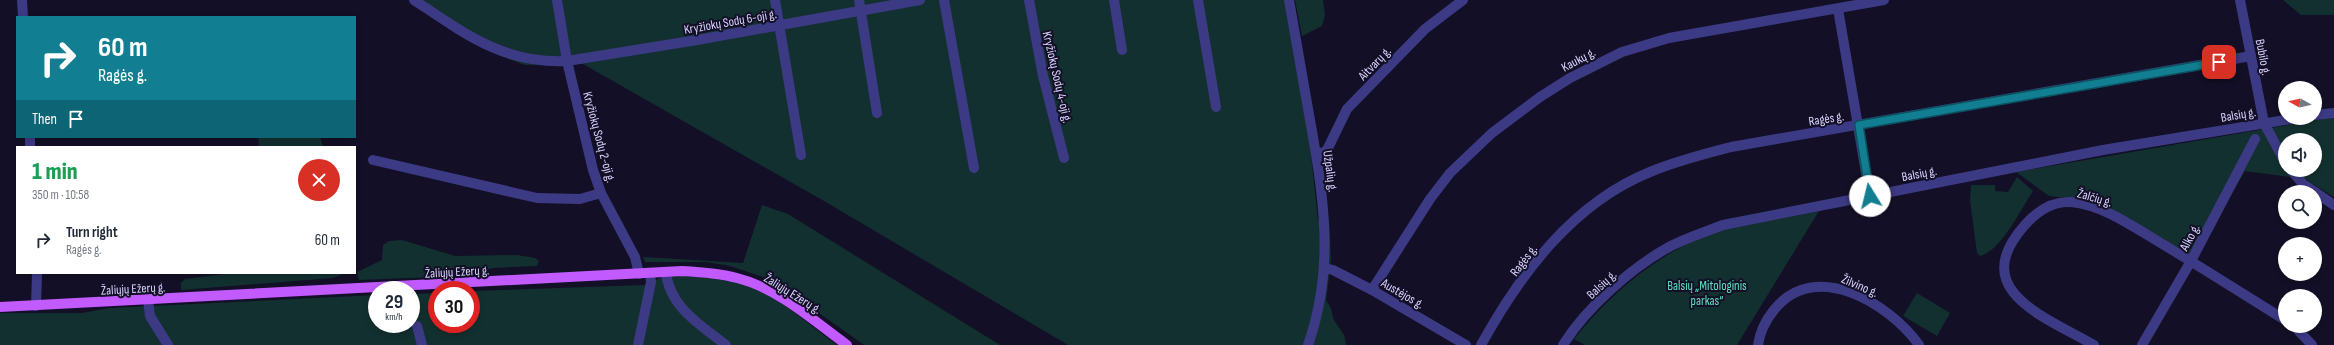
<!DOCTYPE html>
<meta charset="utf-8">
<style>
body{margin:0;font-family:"Sofia Sans Condensed",sans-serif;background:#f2f2f3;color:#1f2937;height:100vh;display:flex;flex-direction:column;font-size:15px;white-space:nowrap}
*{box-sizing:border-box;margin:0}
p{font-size:13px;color:#747a83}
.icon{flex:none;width:22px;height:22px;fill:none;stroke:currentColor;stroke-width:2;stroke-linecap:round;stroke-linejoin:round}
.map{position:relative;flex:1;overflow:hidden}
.details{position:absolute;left:16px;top:146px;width:340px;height:128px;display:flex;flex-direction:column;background:#fff;border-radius:0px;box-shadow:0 2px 6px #0003}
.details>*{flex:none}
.top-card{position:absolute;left:16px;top:16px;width:340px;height:122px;border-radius:0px;box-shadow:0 2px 6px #0003;background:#117e91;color:#fff;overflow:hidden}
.needle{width:26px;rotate:278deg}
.controls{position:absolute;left:2278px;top:81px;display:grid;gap:8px}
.controls a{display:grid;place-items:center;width:44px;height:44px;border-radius:50%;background:#fff;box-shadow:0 2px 6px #0003;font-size:20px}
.speed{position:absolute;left:368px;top:281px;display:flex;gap:8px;font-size:20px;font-weight:700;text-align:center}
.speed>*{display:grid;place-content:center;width:52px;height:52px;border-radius:50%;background:#fff;box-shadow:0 2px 6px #0003;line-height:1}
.speed small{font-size:10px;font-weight:400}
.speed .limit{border:6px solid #d22;background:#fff;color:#111}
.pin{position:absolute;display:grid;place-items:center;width:34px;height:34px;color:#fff;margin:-17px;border-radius:8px;box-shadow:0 2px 6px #0006}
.me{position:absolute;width:44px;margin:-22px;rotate:351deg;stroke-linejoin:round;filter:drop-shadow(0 0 3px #0008)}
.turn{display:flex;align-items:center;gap:14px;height:84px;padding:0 16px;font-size:18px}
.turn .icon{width:52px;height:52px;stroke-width:2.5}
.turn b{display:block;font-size:28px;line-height:34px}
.then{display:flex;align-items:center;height:38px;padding:0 16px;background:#0003;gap:8px;font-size:15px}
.round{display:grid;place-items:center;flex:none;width:42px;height:42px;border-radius:21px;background:#f2f2f3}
.headline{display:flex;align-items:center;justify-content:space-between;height:68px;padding:0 16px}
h1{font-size:24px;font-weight:800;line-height:30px;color:#1e9e55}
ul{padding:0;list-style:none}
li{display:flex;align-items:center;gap:12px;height:52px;padding:0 16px}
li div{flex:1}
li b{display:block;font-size:15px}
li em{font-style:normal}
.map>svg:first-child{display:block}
.green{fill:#12302f;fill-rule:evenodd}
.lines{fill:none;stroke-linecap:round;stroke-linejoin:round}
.minor{stroke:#3d3a85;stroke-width:10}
.major{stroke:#c25bff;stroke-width:10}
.route-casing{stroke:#0b525e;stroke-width:10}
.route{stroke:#117e91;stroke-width:7}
.labels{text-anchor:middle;stroke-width:4;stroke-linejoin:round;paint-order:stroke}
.street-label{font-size:13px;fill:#d9d4ff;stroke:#130f26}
.park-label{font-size:13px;fill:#5fe0c0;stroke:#130f26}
</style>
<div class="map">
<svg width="2334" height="345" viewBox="0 0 2334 345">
<rect width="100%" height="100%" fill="#130f26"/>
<g class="green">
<path d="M409,0h876l25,146 8,74h11l2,40 -5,41c9,10 4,14 10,22 6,10 9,9 10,22h-278l-244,-144 -241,-137 -58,1 -17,-6 -28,-13z"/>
<path d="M1295,0h28l2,15 -3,11 -20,10z"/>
<path d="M2283,0h51v15h-33z"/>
<path d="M2334,117v80l-29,-18 -60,-8 -51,88 -93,-55 -22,-5 -30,-3 -33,-24zM2285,140h30v30h-30z"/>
<path d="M258,137h62l3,10h-64z"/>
<path d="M2017,177l16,14c-12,18 -32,60 -53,65l-3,-3 -7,-53 1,-15h24v6l13,1z"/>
<path d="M762,205l26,9 212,131h-136l-83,-59 -18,-9 -33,-11 -23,-4h-62l-2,-5 100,6z"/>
<path d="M1819,211l-82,134h-152l-11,-6c39,-49 94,-95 156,-111 29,-7 60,-10 89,-17z"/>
<path d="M402,240l53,16 62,-1 18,3 4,3 -2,5 -44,2 -34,8 -100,4 -2,-8 25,-12 1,-15 6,-4z"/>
<path d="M231,273h114l-12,5 -152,12v-7l4,-4z"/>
<path d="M681,275c22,1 43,3 64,10 32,9 65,41 92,60h-837v-32h82l28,-5 267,-13v29h34v-30l26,-1v31h34v-33l174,-6 19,-9z"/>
<path d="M1917,293l33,20 -13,23 -34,-20z"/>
</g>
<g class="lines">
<g class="minor">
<path d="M22,0l1,17"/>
<path d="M414,0c51,34 90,64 153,61l130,-21 223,-40"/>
<path d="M557,0l10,61 26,109 8,23 34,64 4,17"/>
<path d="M775,0l26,155"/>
<path d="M859,0l18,113"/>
<path d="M944,0l30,168"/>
<path d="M1029,0l14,76 21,82"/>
<path d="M1114,0l8,50"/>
<path d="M1198,0l18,107"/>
<path d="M1289,0c7,40 14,80 21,120 14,78 25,148 -2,225"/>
<path d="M2240,0l24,123 21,39"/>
<path d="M1838,9l32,187"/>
<path d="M2315,115l19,-2"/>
<path d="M30,137v10"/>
<path d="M1316,154l9,-2 3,-4 19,-39 78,-80 38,-29"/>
<path d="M373,160l164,38 43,1 21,-6"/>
<path d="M2291,170l12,14 12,8"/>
<path d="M2315,192l19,13"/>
<path d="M1325,268l8,2 39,20 94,55"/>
<path d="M666,272c3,35 36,54 60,73"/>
<path d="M1372,290l58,-91 20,-26 42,-40 48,-36 30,-19 52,-26 47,-14 215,-38"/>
<path d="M148,300l2,16 18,29"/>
<path d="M36,306l1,-33"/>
<path d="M417,326l5,19"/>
<path d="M2294,326l18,19"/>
<path d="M638,345l13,-63 -1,-9"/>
<path d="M1481,345c39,-71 92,-142 169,-173 26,-11 54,-18 81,-25l520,-91"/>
<path d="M1563,345c23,-37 68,-77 106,-98 17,-9 36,-15 54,-22l380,-75 194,-32"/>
<path d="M1758,345c2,-14 7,-24 16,-35 41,-52 116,-6 145,35"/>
<path d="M2094,345c-48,-28 -127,-54 -70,-119 12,-14 28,-25 47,-24 32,3 61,24 88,40 42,25 84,52 126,78"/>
<path d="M2142,345l49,-84 64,-122"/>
</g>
<path class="major" d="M0,307l682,-36c19,1 37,2 55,7 41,10 77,43 110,67"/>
</g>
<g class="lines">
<defs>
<path id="route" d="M1870,196l-11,-71 360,-63"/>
</defs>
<use href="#route" class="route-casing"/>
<use href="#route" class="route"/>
</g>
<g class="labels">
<g class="street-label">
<text transform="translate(730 21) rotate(-10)" y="5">Kryžiokų Sodų 6-oji g.</text>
<text transform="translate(2264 57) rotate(79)" y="5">Bubilo g.</text>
<text transform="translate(1578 59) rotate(-28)" y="5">Kaukų g.</text>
<text transform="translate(1374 63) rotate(-46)" y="5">Aitvarų g.</text>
<text transform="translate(1058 77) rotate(77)" y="5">Kryžiokų Sodų 4-oji g.</text>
<text transform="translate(2238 114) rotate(-10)" y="5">Balsių g.</text>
<text transform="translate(1826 118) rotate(-9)" y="5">Ragės g.</text>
<text transform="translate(600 137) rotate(75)" y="5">Kryžiokų Sodų 2-oji g.</text>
<text transform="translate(1331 171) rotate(82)" y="5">Užpalių g.</text>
<text transform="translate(1919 173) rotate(-11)" y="5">Balsių g.</text>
<text transform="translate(2095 197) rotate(16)" y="5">Žalčių g.</text>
<text transform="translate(2189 237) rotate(-62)" y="5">Alko g.</text>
<text transform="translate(1523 260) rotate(-53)" y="5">Ragės g.</text>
<text transform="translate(457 271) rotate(-3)" y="5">Žaliųjų Ežerų g.</text>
<text transform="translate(1601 284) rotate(-43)" y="5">Balsių g.</text>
<text transform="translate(1860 285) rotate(23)" y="5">Žilvino g.</text>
<text transform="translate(133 288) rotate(-3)" y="5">Žaliųjų Ežerų g.</text>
<text transform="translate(793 293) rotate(32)" y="5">Žaliųjų Ežerų g.</text>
<text transform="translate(1403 293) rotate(30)" y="5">Austėjos g.</text>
</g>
<g class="park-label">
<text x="1707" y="290">Balsių „Mitologinis<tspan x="1707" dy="15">parkas“</tspan></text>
</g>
</g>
</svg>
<div class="controls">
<a><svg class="needle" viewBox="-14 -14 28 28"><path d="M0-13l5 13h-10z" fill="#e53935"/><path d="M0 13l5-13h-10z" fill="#747a83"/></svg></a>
<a><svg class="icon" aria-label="sound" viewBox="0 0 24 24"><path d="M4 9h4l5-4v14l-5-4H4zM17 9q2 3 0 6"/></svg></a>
<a><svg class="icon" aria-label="search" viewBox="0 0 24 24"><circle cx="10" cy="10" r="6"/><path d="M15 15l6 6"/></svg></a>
<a>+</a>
<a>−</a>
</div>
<div class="speed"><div>29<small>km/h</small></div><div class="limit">30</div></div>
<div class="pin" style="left:2219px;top:62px;background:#d93025"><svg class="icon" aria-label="arrive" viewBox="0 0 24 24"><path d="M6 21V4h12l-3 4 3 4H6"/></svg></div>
<svg class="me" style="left:1870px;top:196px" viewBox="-20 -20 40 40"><circle r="19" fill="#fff"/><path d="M0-13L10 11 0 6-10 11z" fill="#117e91"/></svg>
<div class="top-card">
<div class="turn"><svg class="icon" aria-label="right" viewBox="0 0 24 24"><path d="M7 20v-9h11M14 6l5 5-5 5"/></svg><div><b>60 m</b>Ragės g.</div></div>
<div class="then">Then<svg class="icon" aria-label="arrive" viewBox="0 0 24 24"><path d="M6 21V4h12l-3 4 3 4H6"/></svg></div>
</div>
<section class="details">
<div class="headline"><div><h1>1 min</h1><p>350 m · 10:58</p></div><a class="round" style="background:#d93025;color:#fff"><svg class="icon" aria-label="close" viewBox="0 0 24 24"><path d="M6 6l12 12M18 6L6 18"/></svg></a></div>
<ul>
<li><svg class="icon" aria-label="right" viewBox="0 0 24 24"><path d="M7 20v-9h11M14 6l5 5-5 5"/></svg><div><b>Turn right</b><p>Ragės g.</p></div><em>60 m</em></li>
</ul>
</section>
</div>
